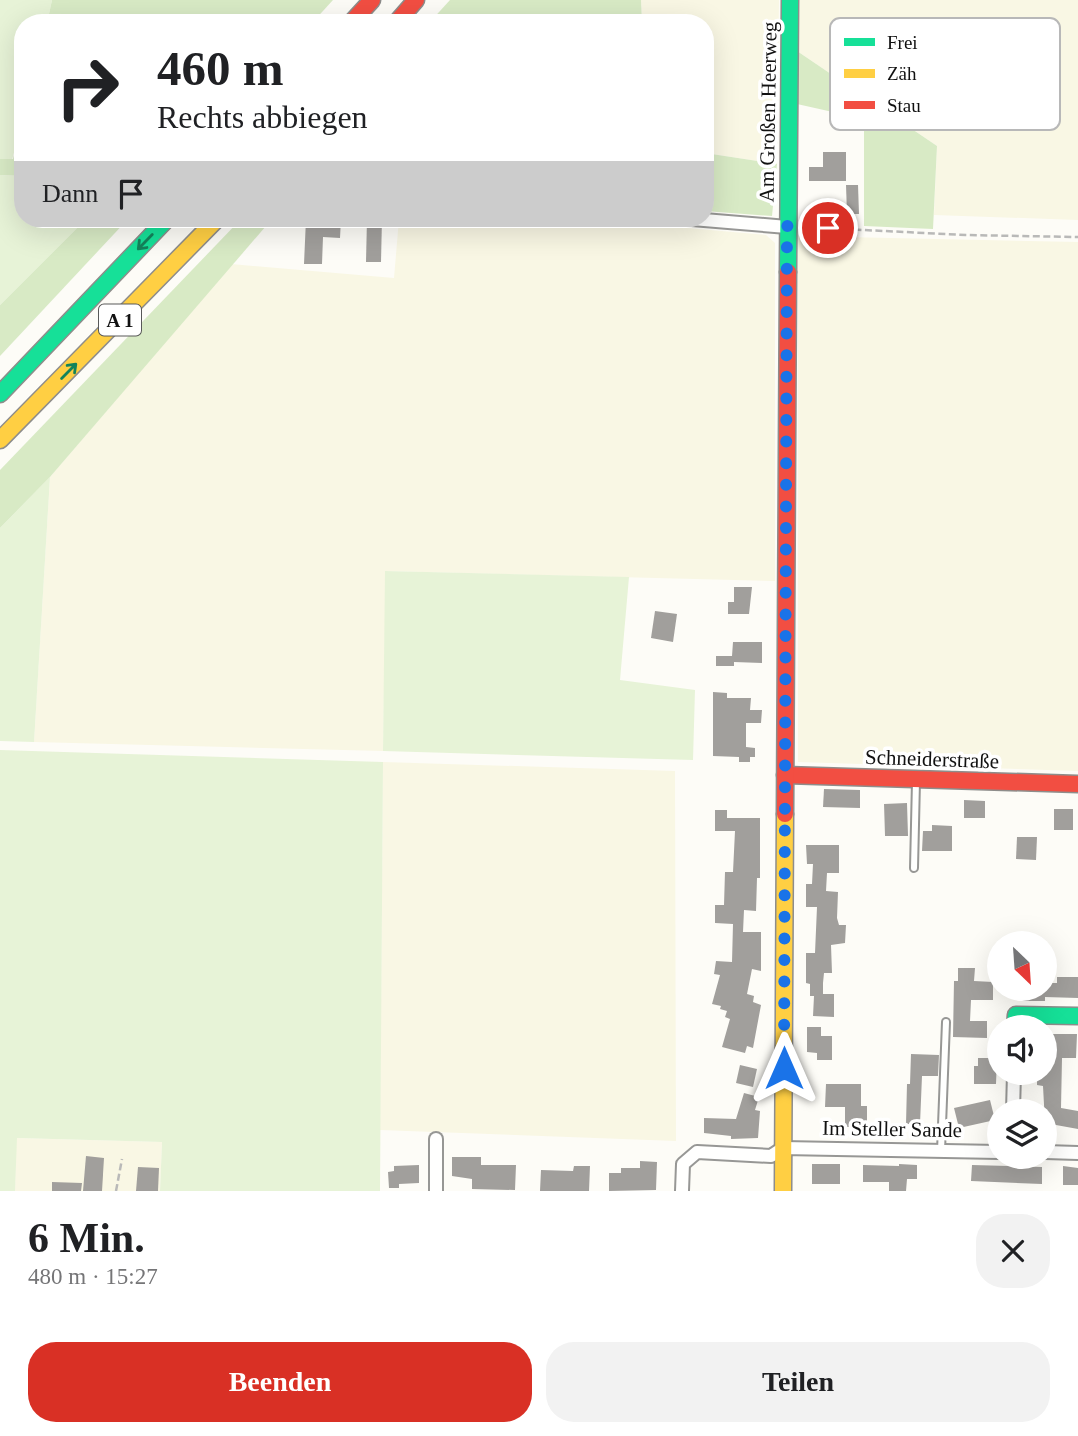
<!DOCTYPE html>
<html lang="de">
<meta charset="utf-8">
<style>
body{margin:0;font-family:Georgia,serif;background:#f2f2f2;color:#202124;height:100vh;display:flex;flex-direction:column;font-size:26px;white-space:nowrap}
*{box-sizing:border-box;margin:0}
p{font-size:23px;color:#757577}
.icon{flex:none;width:38px;height:38px;fill:none;stroke:currentColor;stroke-width:2;stroke-linecap:round;stroke-linejoin:round}
.map{position:relative;height:1191px;overflow:hidden}
.panel{display:flex;flex-direction:column;background:#fff;flex:1}
.panel>*{flex:none}
.top-card{position:absolute;left:14px;top:14px;width:700px;height:214px;border-radius:28px;box-shadow:0 7px 28px #0002;background:#fff;color:#202124;overflow:hidden}
.needle{width:46px;rotate:155deg}
.fabs{position:absolute;left:987px;top:931px;display:grid;gap:14px}
.fabs a{display:grid;place-items:center;width:70px;height:70px;border-radius:50%;background:#fff;box-shadow:0 7px 28px #0002;font-size:35px}
.pin{position:absolute;display:grid;place-items:center;width:60px;height:60px;color:#fff;margin:-30px;border:4px solid #fff;border-radius:50%;box-shadow:0 2px 7px #0007}
.me{position:absolute;width:77px;margin:-38px;rotate:0deg;stroke-linejoin:round;filter:drop-shadow(0 0 5px #0008)}
.turn{display:flex;align-items:center;gap:24px;height:147px;padding:0 28px;font-size:32px}
.turn .icon{width:91px;height:91px;stroke-width:2.5}
.turn b{display:block;font-size:49px;line-height:60px}
.then{display:flex;align-items:center;height:66px;padding:0 28px;background:#0003;gap:14px;font-size:26px}
.round{display:grid;place-items:center;flex:none;width:74px;height:74px;border-radius:28px;background:#f2f2f2}
.summary{display:flex;align-items:center;justify-content:space-between;height:119px;padding:0 28px}
h1{font-size:42px;font-weight:600;line-height:52px}
.button{display:flex;gap:14px;margin-top:auto;padding:14px 28px}
.button a{flex:1;height:80px;border-radius:28px;background:#d93025;color:#fff;font-size:28px;font-weight:600;line-height:80px;text-align:center}
.button a+a{background:#f2f2f2;color:#202124}
.map>svg:first-child{display:block}
.farmland{fill:#f9f7e4}
.green{fill:#e7f3d7}
.forest{fill:#d8eac5}
.building{fill:#a19f9c}
.lines{fill:none;stroke-linecap:round;stroke-linejoin:round}
.lane-casing{stroke:#979795;stroke-width:10}
.street-casing{stroke:#979795;stroke-width:16}
.fast-casing{stroke:#8e8d8b;stroke-width:19}
.slow-casing{stroke:#8e8d8b;stroke-width:19}
.jam-casing{stroke:#8e8d8b;stroke-width:19}
.path{stroke:#b9b9b8;stroke-width:2.5;stroke-dasharray:7 3.5;stroke-linecap:butt}
.lane{stroke:#fffffe;stroke-width:6}
.street{stroke:#fffffe;stroke-width:12}
.fast{stroke:#16e098;stroke-width:16}
.slow{stroke:#ffcf43;stroke-width:16}
.jam{stroke:#f24e42;stroke-width:16}
.oneway{stroke:#14835b}
.route{stroke:#1a73e8;stroke-width:12;stroke-dasharray:0 21.6}
.labels{text-anchor:middle;stroke-width:7;stroke-linejoin:round;paint-order:stroke}
.shield{fill:#fff;stroke:#585858;stroke-width:2}
.shield-label{font-size:19px;font-weight:bold;fill:#111}
.street-label{font-size:21px;fill:#111;stroke:#fff}
.key{fill:#fff;stroke:#b8b8b8;stroke-width:2}
.key-label{font-size:19px;fill:#111}
</style>
<div class="map">
<svg width="1078" height="1191" viewBox="0 0 1078 1191">
<rect width="100%" height="100%" fill="#fdfcf7"/>
<g class="farmland">
<path d="M641,0h138l-2,164 -72,-11v-130h-63z"/>
<path d="M800,0h278v220l-144,-5 3,-69 -140,-95z"/>
<path d="M399,219h186l181,16 9,8v338l-389,-10 -3,180 -349,-9 16,-265 181,-213 163,14z"/>
<path d="M798,236l280,6v529l-280,-9z"/>
<path d="M383,762l292,9 1,370 -296,-11z"/>
<path d="M16,1138l146,4 -2,49h-145z"/>
</g>
<g class="green">
<path d="M0,0h52l-5,23h-24v96l-11,41 -12,-1z"/>
<path d="M0,175l23,1v43h63l-86,86z"/>
<path d="M50,477l-16,265 -34,-1v-213z"/>
<path d="M385,571l244,6 -9,103 75,10 -2,70 -310,-9z"/>
<path d="M0,750l383,12 -3,429h-220l2,-49 -145,-4 -2,53h-15z"/>
</g>
<g class="forest">
<path d="M52,0h281l-21,23h-265z"/>
<path d="M450,0h191l1,23h-213z"/>
<path d="M797,51l140,95 -4,83 -69,-3v-107l-67,-15z"/>
<path d="M23,119v57l-23,-1v-16h13z"/>
<path d="M705,153l72,11 -5,52 -67,-5z"/>
<path d="M86,219h42l-128,137v-51z"/>
<path d="M241,219h31l-222,258 -50,51v-58z"/>
</g>
<g class="building">
<path d="M823,152h23v29h-37v-14h14z"/>
<path d="M846,185h12l1,29h-12z"/>
<path d="M306,219h35l-1,19 -17,-1 -1,27h-18z"/>
<path d="M367,219h15l-1,43h-15z"/>
<path d="M734,587h18l-3,27h-21v-12h6z"/>
<path d="M655,611l22,3 -4,28 -22,-4z"/>
<path d="M733,642h29v21l-28,-1v4h-18v-10h16z"/>
<path d="M713,692l14,1v5h24l-1,12h12l-1,13h-15v24l9,1v9h-5v5h-11v-5l-26,-1z"/>
<path d="M824,789l36,1v18l-37,-1z"/>
<path d="M964,800l21,1v17h-21z"/>
<path d="M907,803l1,33h-23l-1,-32z"/>
<rect x="1054" y="809" width="19" height="21"/>
<path d="M715,810h12v8h33v60h-3l-1,33 -12,-1 -1,22h18v39l-9,-2 -5,25 7,2 -1,6 8,3 -8,43 -6,-2 -2,7 -23,-6 8,-28 -5,-2 2,-6 -7,-2 1,-3 -9,-2 8,-29 -6,-1 2,-13 16,1 1,-38 -18,-1v-18h9l1,-33h8l2,-41h-20z"/>
<path d="M932,825l20,1v25h-30l1,-20h9z"/>
<path d="M1017,837h20l-1,23 -20,-1z"/>
<path d="M806,845h33v28h-12l-1,18 12,1 -1,26 2,7h7l-1,18 -14,2 1,28h-8l-1,10v11h11v23l-21,-1 1,-20h-4v-12l-4,-1v-30h9l2,-46h-11v-23h6l1,-20h-6z"/>
<path d="M958,968h17l-1,13 19,1v18h-22l-1,21h17v17l-34,-1 1,-56h4z"/>
<path d="M1057,977h21v21l-33,-1v4h-24v-12h24v-6h12z"/>
<path d="M807,1027h14v9h11v24h-15v-7l-10,-1z"/>
<path d="M1053,1034h24l-1,24h-14l-1,50 17,3v18l-33,-6 -2,-37 -6,-1v-12h8v-5h7z"/>
<path d="M911,1054l28,1 -1,21h-16l-2,48h-14l1,-40h3z"/>
<path d="M978,1058h19l-1,26h-22v-18h4z"/>
<path d="M740,1065l17,4 -4,18 -17,-4z"/>
<path d="M826,1084h35v22h6v21h-22v-20h-20z"/>
<path d="M744,1093l15,4 -4,13 5,1 -2,27 -27,1v-3l-27,-3v-15l32,1z"/>
<path d="M990,1100l5,20 -36,8 -5,-20z"/>
<path d="M86,1156l18,2 -2,33h-19z"/>
<path d="M452,1157h29v8h35l-1,25 -43,-1v-10l-20,-3z"/>
<path d="M640,1161l17,1 -1,28 -47,1v-18h12v-5h19z"/>
<rect x="812" y="1164" width="28" height="20"/>
<path d="M899,1164l18,1v14h-10l-1,12h-17v-9h-26v-17l36,1z"/>
<path d="M419,1165v18l-20,1v4h-10l-1,-16 6,-1v-5z"/>
<path d="M972,1165l70,2v17l-71,-3z"/>
<path d="M574,1166h16l-1,25h-49l1,-21 32,1z"/>
<path d="M1063,1166l15,2v17h-15z"/>
<path d="M138,1167l21,1 -1,23h-22z"/>
<path d="M52,1182l30,1 -1,8h-29z"/>
</g>
<g class="lines">
<defs>
<g id="lane">
<path d="M914,868l2,-87"/>
<path d="M941,1151l5,-129"/>
</g>
<g id="street">
<path d="M692,219l95,8"/>
<path d="M1013,1111l1,-38"/>
<path d="M1045,1152l33,1"/>
<path d="M436,1191v-52"/>
<path d="M682,1191l1,-27 14,-12 74,4 12,-8 216,4"/>
</g>
<g id="fast">
<path d="M788,272l2,-272"/>
<path d="M0,394l167,-175"/>
<path d="M1015,1027l1,-12 62,1"/>
</g>
<g id="slow">
<path d="M0,440l217,-221"/>
<path d="M783,1191l2,-377"/>
</g>
<g id="jam">
<path d="M351,23l21,-23"/>
<path d="M396,23l20,-23"/>
<path d="M785,775l293,9"/>
<path d="M785,814l3,-542"/>
</g>
</defs>
<use href="#lane" class="lane-casing"/>
<use href="#street" class="street-casing"/>
<use href="#fast" class="fast-casing"/>
<use href="#slow" class="slow-casing"/>
<use href="#jam" class="jam-casing"/>
<g class="path">
<path d="M802,227l164,8 112,2"/>
<path d="M116,1191l6,-32"/>
</g>
<use href="#lane" class="lane"/>
<use href="#street" class="street"/>
<use href="#fast" class="fast"/>
<use href="#slow" class="slow"/>
<use href="#jam" class="jam"/>
</g>
<defs><path id="oneway-shaft" d="M-6 0H5M1.5-3L5.5 0L1.5 3" fill="none" stroke-width="1.6" stroke-linecap="round" stroke-linejoin="round" transform="scale(1.75)"/></defs>
<g class="oneway">
<use href="#oneway-shaft" transform="translate(145 242) rotate(134)"/>
<use href="#oneway-shaft" transform="translate(69 371) rotate(-45)"/>
</g>
<g class="lines">
<path class="route" d="M784,1068l3,-842 41,2"/>
</g>
<g class="labels">
<rect class="shield" x="99" y="304.5" width="42" height="31" rx="5"/>
<g class="shield-label">
<text x="120" y="327">A 1</text>
</g>
<g class="street-label">
<text transform="translate(768 112) rotate(-89)" y="7">Am Großen Heerweg</text>
<text transform="translate(932 759) rotate(2)" y="7">Schneiderstraße</text>
<text transform="translate(892 1129) rotate(1)" y="7">Im Steller Sande</text>
</g>
</g>
<rect x="830" y="18" width="230" height="112" rx="10" class="key"/>
<rect x="844" y="38" width="31" height="8" fill="#16e098"/>
<rect x="844" y="69" width="31" height="9" fill="#ffcf43"/>
<rect x="844" y="101" width="31" height="8" fill="#f24e42"/>
<g class="key-label">
<text x="887" y="49">Frei</text>
<text x="887" y="80">Zäh</text>
<text x="887" y="112">Stau</text>
</g>
</svg>
<div class="fabs">
<a><svg class="needle" viewBox="-14 -14 28 28"><path d="M0-13l5 13h-10z" fill="#e53935"/><path d="M0 13l5-13h-10z" fill="#757577"/></svg></a>
<a><svg class="icon" aria-label="sound" viewBox="0 0 24 24"><path d="M4 9h4l5-4v14l-5-4H4zM17 9q2 3 0 6"/></svg></a>
<a><svg class="icon" aria-label="layers" viewBox="0 0 24 24"><path d="M12 4l9 5-9 5-9-5zM3 14l9 5 9-5"/></svg></a>
</div>
<div class="pin" style="left:828px;top:228px;background:#d93025"><svg class="icon" aria-label="arrive" viewBox="0 0 24 24"><path d="M6 21V4h12l-3 4 3 4H6"/></svg></div>
<svg class="me" style="left:784px;top:1068px" viewBox="-20 -20 40 40"><path d="M0-17L14 15 0 8-14 15z" fill="#1a73e8" stroke="#fff" stroke-width="4"/></svg>
<div class="top-card">
<div class="turn"><svg class="icon" aria-label="right" viewBox="0 0 24 24"><path d="M7 20v-9h11M14 6l5 5-5 5"/></svg><div><b>460 m</b>Rechts abbiegen</div></div>
<div class="then">Dann<svg class="icon" aria-label="arrive" viewBox="0 0 24 24"><path d="M6 21V4h12l-3 4 3 4H6"/></svg></div>
</div>
</div>
<section class="panel">
<div class="summary"><div><h1>6 Min.</h1><p>480 m · 15:27</p></div><a class="round"><svg class="icon" aria-label="close" viewBox="0 0 24 24"><path d="M6 6l12 12M18 6L6 18"/></svg></a></div>
<div class="button"><a>Beenden</a><a>Teilen</a></div>
</section>
